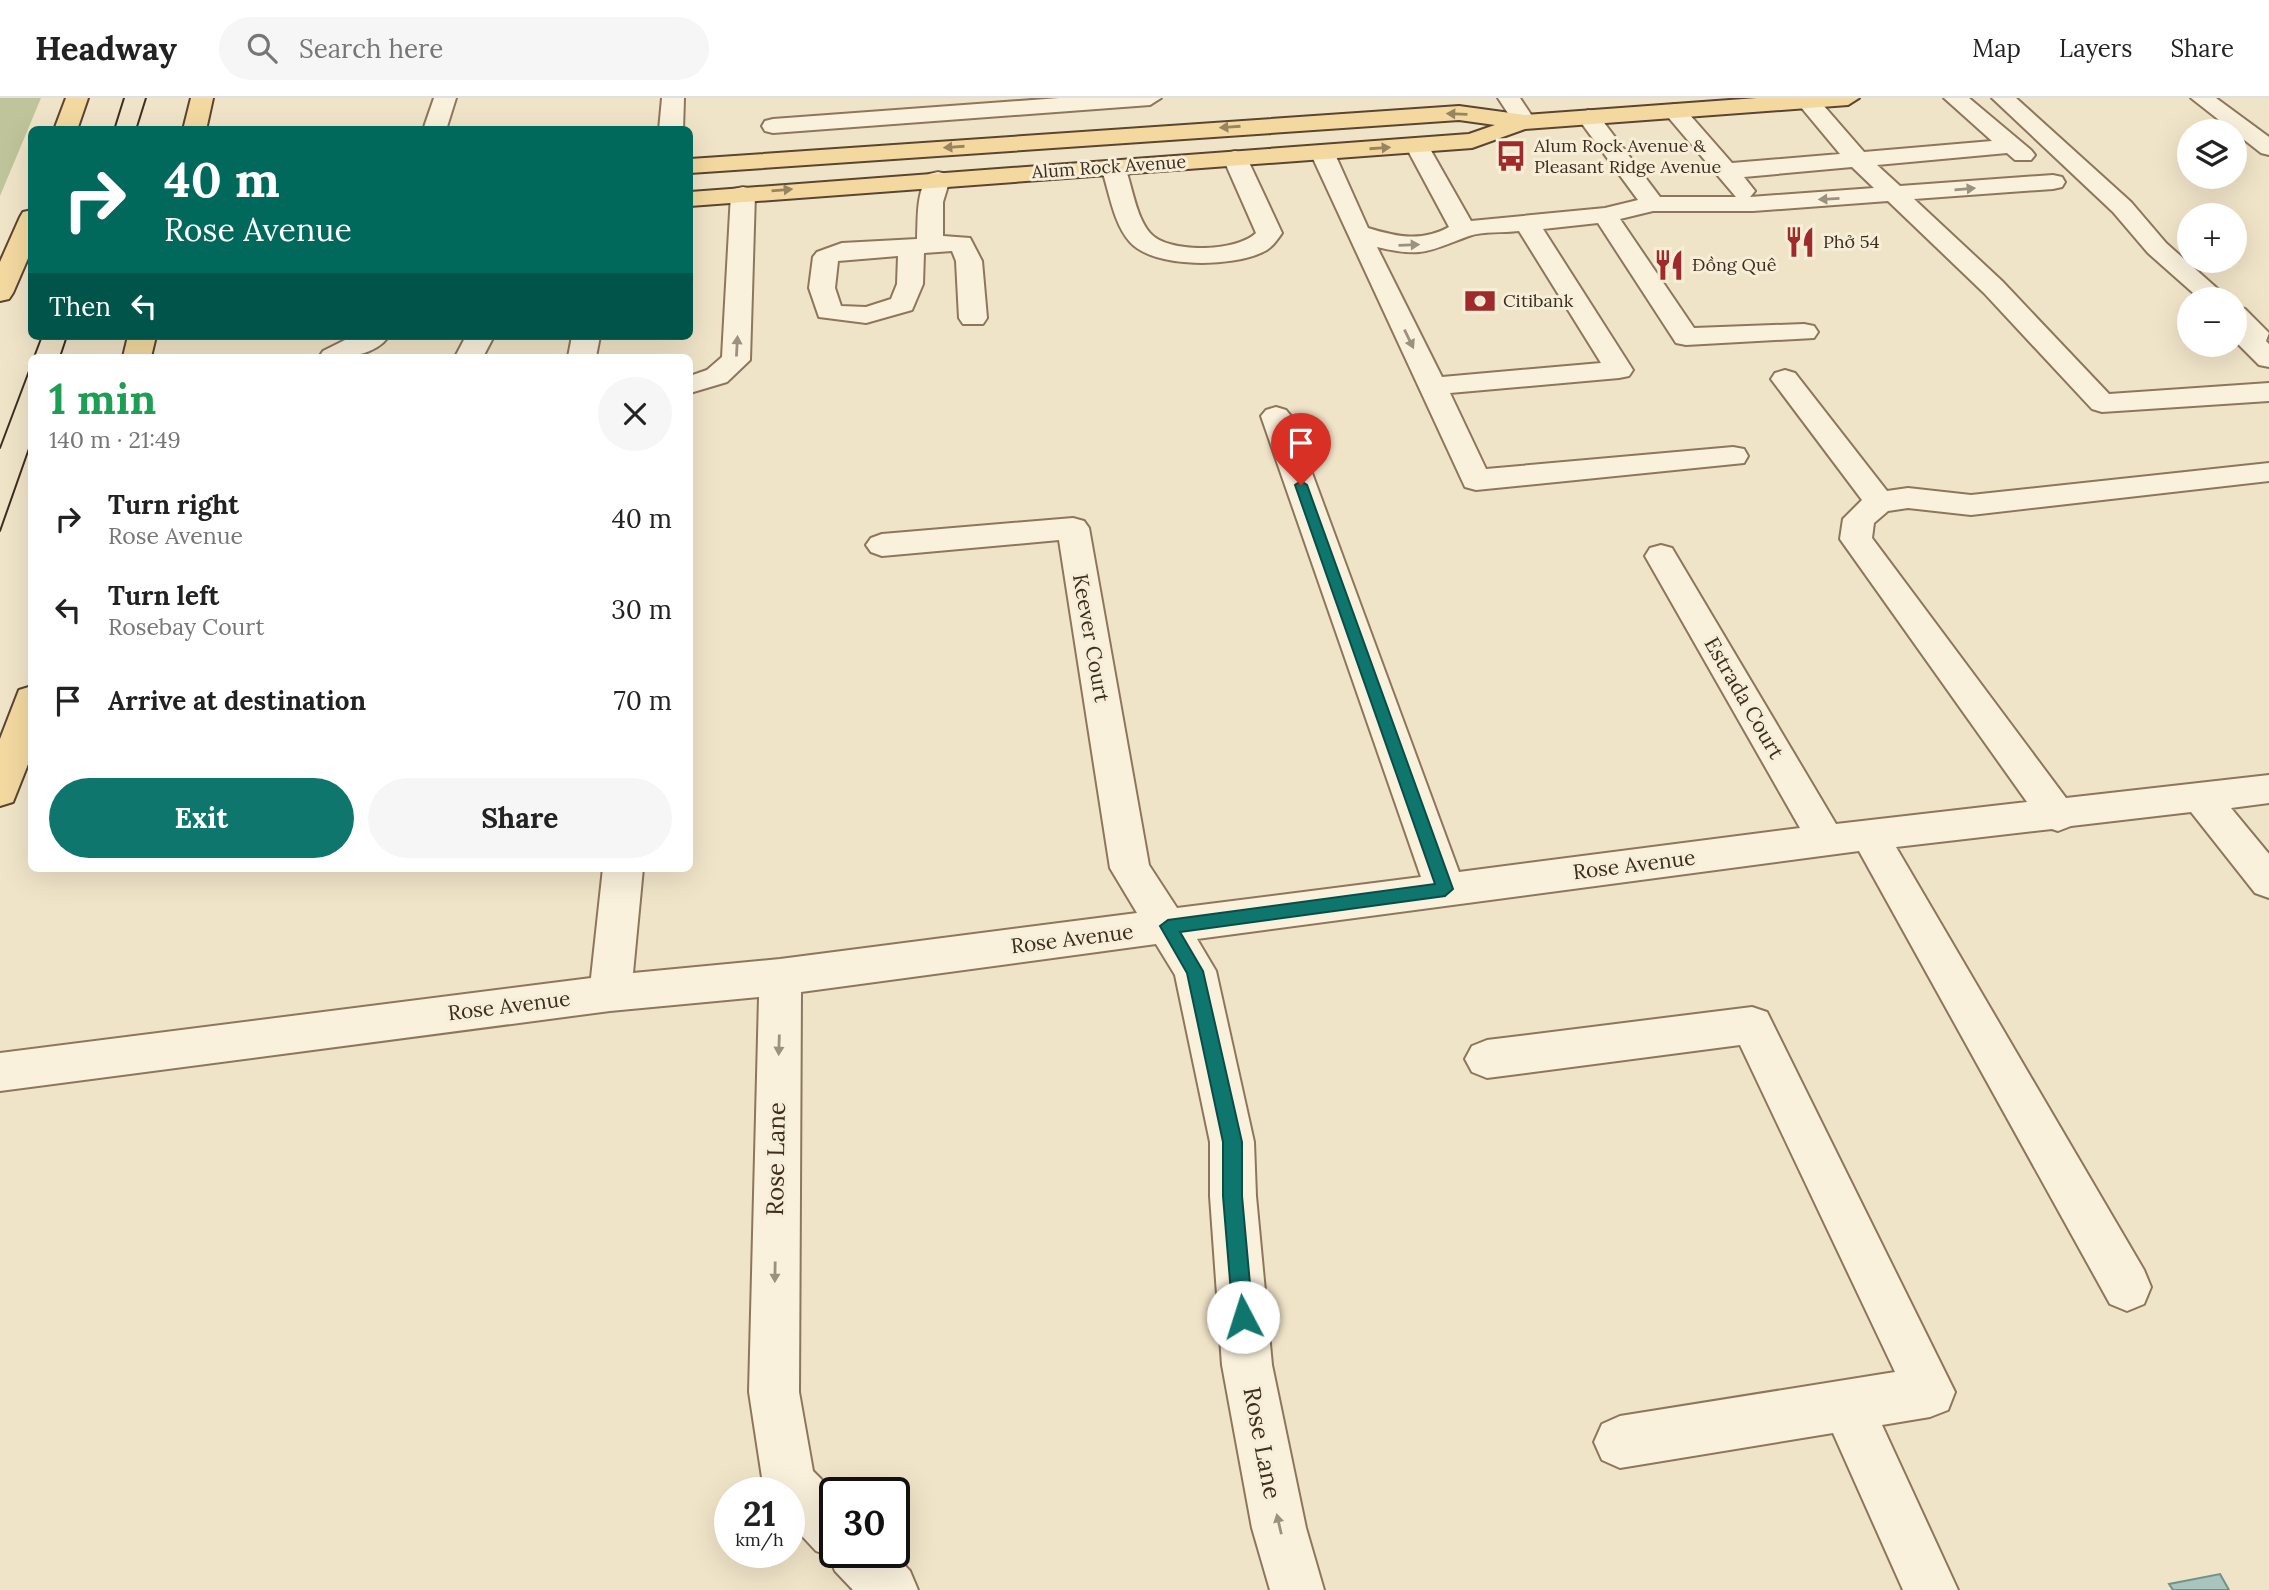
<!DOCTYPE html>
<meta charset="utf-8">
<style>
body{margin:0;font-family:Lora,serif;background:#f6f6f6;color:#222;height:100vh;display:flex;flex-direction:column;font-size:26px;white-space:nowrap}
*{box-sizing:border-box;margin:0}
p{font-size:23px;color:#767676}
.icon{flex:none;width:38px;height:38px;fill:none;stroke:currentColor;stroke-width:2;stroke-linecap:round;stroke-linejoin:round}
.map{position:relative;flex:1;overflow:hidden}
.sheet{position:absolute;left:28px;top:256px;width:665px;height:518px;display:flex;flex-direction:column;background:#fff;border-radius:10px;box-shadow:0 7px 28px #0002}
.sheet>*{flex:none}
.guide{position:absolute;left:28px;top:28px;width:665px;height:214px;border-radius:10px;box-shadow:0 7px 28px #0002;background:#00695c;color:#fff;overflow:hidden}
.controls{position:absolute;left:2177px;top:21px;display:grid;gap:14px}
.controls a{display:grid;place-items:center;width:70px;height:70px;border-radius:50%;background:#fff;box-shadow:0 7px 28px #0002;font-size:35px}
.speed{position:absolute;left:714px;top:1379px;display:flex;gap:14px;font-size:35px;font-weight:700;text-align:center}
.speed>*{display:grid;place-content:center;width:91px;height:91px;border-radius:50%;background:#fff;box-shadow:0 7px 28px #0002;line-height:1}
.speed small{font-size:18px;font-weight:400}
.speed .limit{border:4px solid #111;border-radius:10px;background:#fff;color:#111}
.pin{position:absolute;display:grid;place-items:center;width:60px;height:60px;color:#fff;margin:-72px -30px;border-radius:50% 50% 50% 0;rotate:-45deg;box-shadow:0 0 7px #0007}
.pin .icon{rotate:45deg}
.me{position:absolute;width:77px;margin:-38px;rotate:355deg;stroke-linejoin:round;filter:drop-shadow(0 0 5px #0008)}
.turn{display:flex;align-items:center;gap:24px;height:147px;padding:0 21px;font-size:32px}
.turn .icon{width:91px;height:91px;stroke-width:2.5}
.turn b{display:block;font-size:49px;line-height:60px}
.then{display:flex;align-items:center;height:66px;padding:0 21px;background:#0003;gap:14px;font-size:26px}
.round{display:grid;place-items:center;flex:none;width:74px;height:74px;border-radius:37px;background:#f6f6f6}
.overview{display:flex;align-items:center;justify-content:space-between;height:119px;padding:0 21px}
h1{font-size:42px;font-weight:700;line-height:52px;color:#1e9e55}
.cta{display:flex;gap:14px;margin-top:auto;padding:14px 21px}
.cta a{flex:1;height:80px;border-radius:42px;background:#0f766e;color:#fff;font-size:28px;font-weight:700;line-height:80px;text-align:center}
.cta a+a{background:#f6f6f6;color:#222}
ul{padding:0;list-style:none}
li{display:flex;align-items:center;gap:21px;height:91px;padding:0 21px}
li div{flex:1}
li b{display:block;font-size:26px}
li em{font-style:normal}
header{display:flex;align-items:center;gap:42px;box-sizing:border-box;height:98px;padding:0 35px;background:#fff;border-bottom:2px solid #e0e0e0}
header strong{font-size:33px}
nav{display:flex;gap:38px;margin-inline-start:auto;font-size:24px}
.search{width:490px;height:63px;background:#f6f6f6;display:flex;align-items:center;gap:18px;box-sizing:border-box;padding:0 24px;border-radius:38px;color:#767676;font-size:26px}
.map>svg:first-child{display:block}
.cemetery{fill:#bfc49a}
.water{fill:#a9c4bc;stroke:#6f938a;stroke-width:2}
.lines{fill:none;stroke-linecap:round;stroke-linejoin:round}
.minor-casing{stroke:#8d765c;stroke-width:4}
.major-casing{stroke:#5b4430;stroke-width:4}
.minor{fill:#faf1dc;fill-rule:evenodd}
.major{fill:#f3d9a0;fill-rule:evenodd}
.tram{stroke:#3d2e20;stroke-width:2}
.oneway{fill:#988460}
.oneway2{fill:#9c907e}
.route{fill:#0f766e;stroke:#0a4d48;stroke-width:2}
.labels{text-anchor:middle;stroke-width:6;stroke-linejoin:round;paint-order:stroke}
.far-poi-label{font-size:18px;fill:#3d2e20;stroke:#f7eed8;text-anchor:start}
.far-street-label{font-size:18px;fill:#3d2e20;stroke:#f7eed8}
.street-label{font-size:21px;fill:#3d2e20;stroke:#f7eed8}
.near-street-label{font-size:24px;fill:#3d2e20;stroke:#f7eed8}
</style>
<header>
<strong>Headway</strong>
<div class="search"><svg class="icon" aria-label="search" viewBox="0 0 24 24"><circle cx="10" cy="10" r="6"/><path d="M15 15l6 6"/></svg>Search here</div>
<nav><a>Map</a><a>Layers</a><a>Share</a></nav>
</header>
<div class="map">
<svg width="2269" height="1492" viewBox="0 0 2269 1492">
<rect width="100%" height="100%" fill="#f0e4c8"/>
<path class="cemetery" d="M0,0h41l-41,98z"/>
<path class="water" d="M2220,1476l9,16h-56l-4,-6z"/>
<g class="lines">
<defs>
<g id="minor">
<path d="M434,0h22l-10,32h-23z"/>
<path d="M662,0h22l-1,32h-24z"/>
<path d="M1059,0h102l-11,7 -377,28 -8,-2 -3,-5 3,-5 8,-2z"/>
<path d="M1498,0h22l16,24 -3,5h-16z"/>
<path d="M1799,0h18l47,54 128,-11 -48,-43h25l62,52 4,5 -4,5h-16l-8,-7 -130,12 23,21 153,-11 9,2 3,5 -3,5 -9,2 -139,10 88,82 107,113 160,-11v18l-167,11 -10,-3 -108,-116 -96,-92 -135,10h-100l-33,8 74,109 110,-4 10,2 4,6 -4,6 -128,7 -10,-2 -78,-120 -55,6 90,141 -4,6 -10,2 -169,15 36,76 247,-22 11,2 4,7 -4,7 -268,27 -11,-3 -155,-335 4,-5h16l4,5 34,76c29,9 54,14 81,-1l-44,-82 4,-5h16l46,81 134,-13 33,-8 -61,-83 11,-7 8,2 64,85h76l-73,-86 11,-7 8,2 50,57 108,-9 -40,-48 -3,-5zM1852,69l22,21 -124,9 5,-6 -11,-14zM1519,133l82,132 -159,14 -65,-130c46,11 51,4 92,-11 14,-5 34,-3 50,-5z"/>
<path d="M1992,0h24l115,104 35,41 63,56h-29l-52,-46 -35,-41z"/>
<path d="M2191,0h25l53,39v18l-8,-2z"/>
<path d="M1235,53l8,2 4,5 35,75c-5,7 -10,15 -19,19 -30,15 -109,17 -133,-10 -17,-19 -21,-52 -29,-75l4,-5h16l4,5c7,19 11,50 25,66 18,21 87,19 106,0l-33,-75 4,-5z"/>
<path d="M938,74l9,2 3,5 -7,23v34l27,2 12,23 5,57 -4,6h-20l-4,-6 -3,-57 -4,-10 -28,2 -1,31 -11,26 -46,13 -47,-6 -10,-29 4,-31 4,-5 25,-9 75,-4c1,-22 -1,-46 12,-65zM898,158l-1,28 -6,15 -25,8 -25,-1 -6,-18 3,-27z"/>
<path d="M743,89l9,2 3,5 -5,166 -23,22 -37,11v-17l17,-6 15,-13 9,-163 3,-5z"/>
<path d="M2235,209l10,2 24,24 -3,8 3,3v23l-10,-2 -22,-22 4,-8 -6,-6z"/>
<path d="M353,238h36c-16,22 -46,21 -70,21l4,-6z"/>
<path d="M466,238h28l-11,21h-28z"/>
<path d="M572,238h28l-4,21h-28z"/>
<path d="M1785,272l10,3 92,118 21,-3 63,7 298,-32v18l-298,34 -63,-7 -20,3 -14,12 -2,15 194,260 203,-23v28l-38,5 38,46v44l-14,-5 -64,-81 -120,14 -13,5 -6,-2 -156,18 248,423 7,17 -7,17 -17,7 -17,-7 -251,-453 -662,88 19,32 38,171 2,54 16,169 34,163 18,62h-54l-18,-62 -30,-163 -12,-169v-54l-35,-167 -19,-31 -355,48 -2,400 14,79 22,22v59h57l18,19 8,19h-65l-18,-19 -6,-15 -13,-5 -27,-29v-29h-23l-3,-9 -14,-92 10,-395 -149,14 -610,80v-38l591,-75 12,-110h40l-10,105 147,-14 357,-46 -27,-45 -51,-328 -177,16 -11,-4 -5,-7 5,-7 11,-4 191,-16 11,3 5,7 60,337 28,43 244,-31 -160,-461 5,-6 10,-3 10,3 5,6 168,456 341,-44 -155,-272 5,-8 11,-3 11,3 164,276 191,-22 -187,-263 3,-20 19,-19 -91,-121 4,-6z"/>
<path d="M1752,909l15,5 188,380 -7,18 -18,7 -48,8 76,165h-55l-70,-157 -213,35 -18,-8 -8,-18 8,-18 18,-8 275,-44 -155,-327 -253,33 -15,-6 -7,-13 7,-13 15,-6z"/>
</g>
<g id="major">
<path d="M66,0h22l-11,32h-23z"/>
<path d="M191,0h22l-7,32h-23z"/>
<path d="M1757,0h102l-11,7 -323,24 -53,19 -782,58v-14l779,-58 26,-9 -36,-5 -769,53v-14l769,-53 66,9z"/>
<path d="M32,112v39l-19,44 -4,6 -9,2v-39l20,-45 3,-5z"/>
<path d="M128,238h28l-5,21h-28z"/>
<path d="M32,588v68l-19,48 -13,4v-67l19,-49z"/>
</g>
</defs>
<use href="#minor" class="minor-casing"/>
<use href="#major" class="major-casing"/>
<use href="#minor" class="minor"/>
<use href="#major" class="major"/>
<g class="tram">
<path d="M114,32l10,-32"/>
<path d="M136,32l10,-32"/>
<path d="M34,259l8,-21"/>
<path d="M60,259l7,-21"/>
<path d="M0,350l32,-85"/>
<path d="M0,433l32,-91"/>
</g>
</g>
<defs><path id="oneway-solid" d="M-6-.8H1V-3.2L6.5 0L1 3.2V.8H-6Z" transform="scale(1.75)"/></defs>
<g class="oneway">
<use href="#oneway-solid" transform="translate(1457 16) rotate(-178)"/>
<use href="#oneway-solid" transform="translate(1230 29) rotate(176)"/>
<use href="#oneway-solid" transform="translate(954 49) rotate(176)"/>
<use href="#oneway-solid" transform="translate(1380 50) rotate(-4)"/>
<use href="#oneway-solid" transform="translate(782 92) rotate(-5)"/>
</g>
<g class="oneway2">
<use href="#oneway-solid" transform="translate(1965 91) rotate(-5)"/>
<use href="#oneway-solid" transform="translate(1829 101) rotate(177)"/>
<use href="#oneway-solid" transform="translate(1409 147) rotate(-2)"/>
<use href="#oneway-solid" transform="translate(1409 241) rotate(64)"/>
<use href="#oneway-solid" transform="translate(737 248) rotate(-87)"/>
<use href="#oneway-solid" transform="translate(779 947) rotate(92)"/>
<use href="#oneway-solid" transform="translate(775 1174) rotate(91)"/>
<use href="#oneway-solid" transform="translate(1279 1426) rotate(-103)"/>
</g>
<path class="route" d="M1301,383l6,4 146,404 -8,7 -265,36 23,39 39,171v54l11,121 -3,7 -7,3 -7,-3 -3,-7 -10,-121v-54l-36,-169 -27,-47 8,-6 267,-36 -140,-399z"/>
<defs>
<symbol id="bus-bare" viewBox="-9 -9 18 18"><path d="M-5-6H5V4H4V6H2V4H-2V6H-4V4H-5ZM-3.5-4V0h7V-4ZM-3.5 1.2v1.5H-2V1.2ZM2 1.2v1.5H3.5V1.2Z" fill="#9e2a2b" stroke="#f7eed8" stroke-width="2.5" paint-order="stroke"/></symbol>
<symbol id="restaurant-bare" viewBox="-9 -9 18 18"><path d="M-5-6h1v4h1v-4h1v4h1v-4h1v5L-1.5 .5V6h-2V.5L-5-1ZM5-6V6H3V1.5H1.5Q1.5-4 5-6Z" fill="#9e2a2b" stroke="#f7eed8" stroke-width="2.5" paint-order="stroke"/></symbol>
<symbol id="bank-bare" viewBox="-9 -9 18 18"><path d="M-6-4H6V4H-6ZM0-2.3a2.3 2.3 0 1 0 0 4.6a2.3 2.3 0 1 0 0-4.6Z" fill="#9e2a2b" stroke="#f7eed8" stroke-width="2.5" paint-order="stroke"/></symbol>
</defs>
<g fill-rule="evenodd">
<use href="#bus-bare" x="1489" y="36" width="44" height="44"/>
<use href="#restaurant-bare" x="1778" y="122" width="44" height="44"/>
<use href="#restaurant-bare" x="1647" y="145" width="44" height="44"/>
<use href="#bank-bare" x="1458" y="181" width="44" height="44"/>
</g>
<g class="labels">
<g class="far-poi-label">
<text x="1534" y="54">Alum Rock Avenue &amp;<tspan x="1534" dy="21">Pleasant Ridge Avenue</tspan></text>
<text x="1823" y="150">Phở 54</text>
<text x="1692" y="173">Đồng Quê</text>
<text x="1503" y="209">Citibank</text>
</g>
<g class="far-street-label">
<text transform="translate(1109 69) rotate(-4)" y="6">Alum Rock Avenue</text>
</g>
<g class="street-label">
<text transform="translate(1091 540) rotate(80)" y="7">Keever Court</text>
<text transform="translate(1744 600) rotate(60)" y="7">Estrada Court</text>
<text transform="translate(1634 767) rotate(-7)" y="7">Rose Avenue</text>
<text transform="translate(1072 841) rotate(-7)" y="7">Rose Avenue</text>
<text transform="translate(509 908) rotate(-7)" y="7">Rose Avenue</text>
</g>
<g class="near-street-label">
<text transform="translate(776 1061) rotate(-89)" y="8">Rose Lane</text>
<text transform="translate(1262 1345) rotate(79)" y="8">Rose Lane</text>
</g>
</g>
</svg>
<div class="controls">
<a><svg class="icon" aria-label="layers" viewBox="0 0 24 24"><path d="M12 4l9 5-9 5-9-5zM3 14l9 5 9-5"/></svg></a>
<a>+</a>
<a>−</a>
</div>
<div class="speed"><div>21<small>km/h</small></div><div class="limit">30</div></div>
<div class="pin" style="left:1301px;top:387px;background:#d93025"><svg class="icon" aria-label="arrive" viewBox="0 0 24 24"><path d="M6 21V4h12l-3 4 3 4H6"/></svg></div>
<svg class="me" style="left:1243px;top:1219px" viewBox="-20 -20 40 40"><circle r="19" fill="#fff"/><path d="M0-13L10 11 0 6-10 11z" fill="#0f766e"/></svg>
<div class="guide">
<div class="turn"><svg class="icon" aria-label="right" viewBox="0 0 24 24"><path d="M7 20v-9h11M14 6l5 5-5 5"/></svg><div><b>40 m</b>Rose Avenue</div></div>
<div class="then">Then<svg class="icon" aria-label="left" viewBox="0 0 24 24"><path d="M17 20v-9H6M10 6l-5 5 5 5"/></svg></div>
</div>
<section class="sheet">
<div class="overview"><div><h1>1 min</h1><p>140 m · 21:49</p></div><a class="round"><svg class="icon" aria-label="close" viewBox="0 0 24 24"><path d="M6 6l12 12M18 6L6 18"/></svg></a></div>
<ul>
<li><svg class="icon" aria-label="right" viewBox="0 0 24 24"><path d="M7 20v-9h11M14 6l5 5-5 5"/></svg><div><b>Turn right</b><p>Rose Avenue</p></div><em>40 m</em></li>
<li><svg class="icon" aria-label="left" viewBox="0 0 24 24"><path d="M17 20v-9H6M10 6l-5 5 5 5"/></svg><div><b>Turn left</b><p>Rosebay Court</p></div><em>30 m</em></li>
<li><svg class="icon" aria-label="arrive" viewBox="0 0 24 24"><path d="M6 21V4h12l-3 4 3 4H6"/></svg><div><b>Arrive at destination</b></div><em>70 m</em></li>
</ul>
<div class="cta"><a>Exit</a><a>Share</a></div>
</section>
</div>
